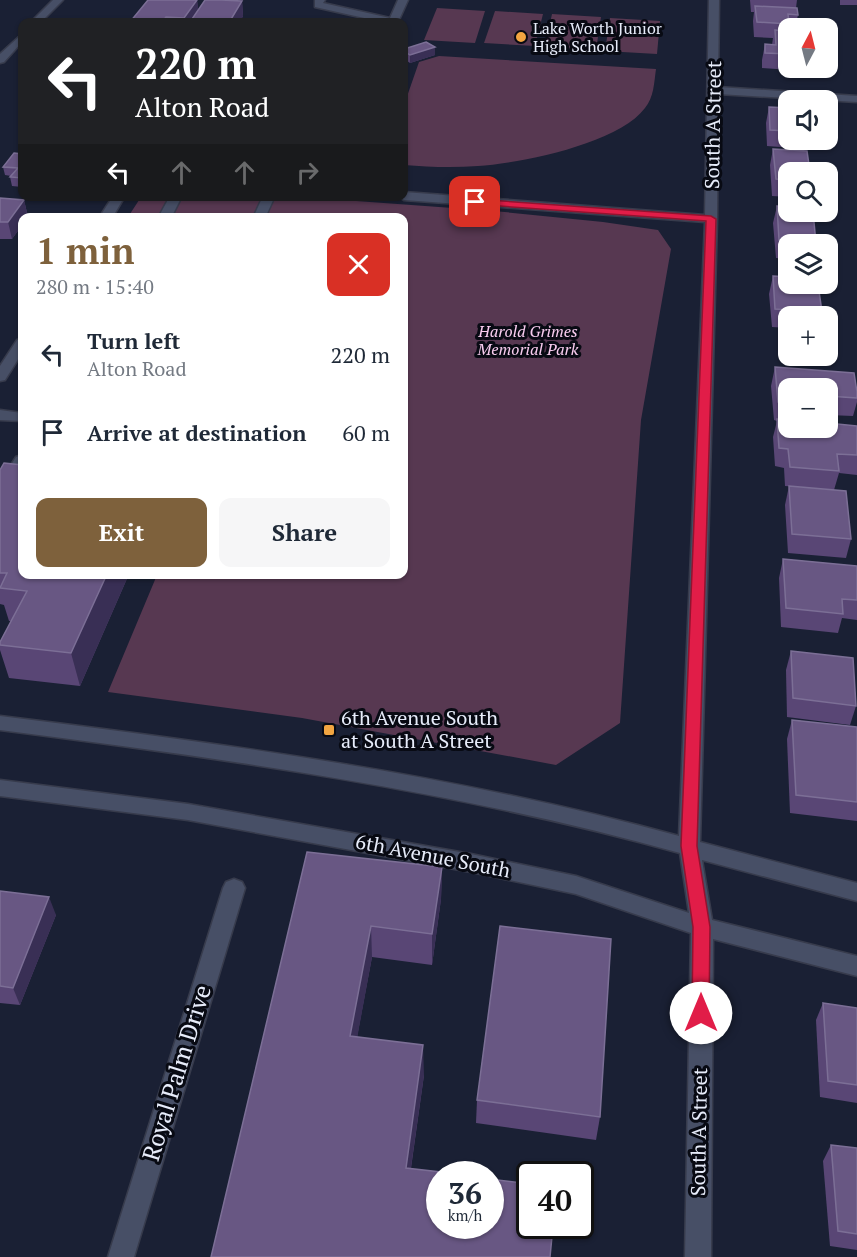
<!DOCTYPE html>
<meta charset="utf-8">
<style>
body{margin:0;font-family:"PT Serif",serif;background:#f6f6f7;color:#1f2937;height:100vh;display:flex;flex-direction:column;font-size:22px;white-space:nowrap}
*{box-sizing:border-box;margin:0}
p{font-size:20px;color:#747a83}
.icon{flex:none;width:33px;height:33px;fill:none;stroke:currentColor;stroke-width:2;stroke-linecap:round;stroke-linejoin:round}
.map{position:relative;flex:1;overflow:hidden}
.panel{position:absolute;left:18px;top:213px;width:390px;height:366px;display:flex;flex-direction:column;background:#fff;border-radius:12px;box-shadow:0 2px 4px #0004}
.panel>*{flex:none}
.guide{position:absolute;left:18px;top:18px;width:390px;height:183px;border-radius:12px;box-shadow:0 2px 4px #0004;background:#202124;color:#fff;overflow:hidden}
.needle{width:39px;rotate:7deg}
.tools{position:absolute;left:778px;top:18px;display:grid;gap:12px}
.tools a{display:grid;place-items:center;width:60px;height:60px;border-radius:12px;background:#fff;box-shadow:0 2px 4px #0004;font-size:30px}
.speed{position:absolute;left:426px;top:1161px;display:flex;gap:12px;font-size:30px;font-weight:700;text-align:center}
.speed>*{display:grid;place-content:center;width:78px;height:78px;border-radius:50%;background:#fff;box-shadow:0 2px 4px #0004;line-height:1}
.speed small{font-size:15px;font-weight:400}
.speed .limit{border:3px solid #111;border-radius:9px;background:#fff;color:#111}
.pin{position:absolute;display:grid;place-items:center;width:51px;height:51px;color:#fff;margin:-26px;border-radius:12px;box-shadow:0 3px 9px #0006}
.me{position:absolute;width:66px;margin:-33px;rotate:0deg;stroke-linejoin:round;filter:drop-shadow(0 0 4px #0008)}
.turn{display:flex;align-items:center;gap:21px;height:126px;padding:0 18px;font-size:27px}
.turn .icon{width:78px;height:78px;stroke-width:2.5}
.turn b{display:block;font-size:42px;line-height:51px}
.lanes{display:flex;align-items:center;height:57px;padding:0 18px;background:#0003;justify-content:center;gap:30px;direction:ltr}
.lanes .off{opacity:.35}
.round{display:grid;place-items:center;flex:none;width:63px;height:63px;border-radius:12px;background:#f6f6f7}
.headline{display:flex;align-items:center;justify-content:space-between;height:102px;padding:0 18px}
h1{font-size:36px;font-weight:800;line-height:45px;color:#7e613c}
.primary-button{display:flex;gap:12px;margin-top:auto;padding:12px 18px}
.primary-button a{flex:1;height:69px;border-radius:12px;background:#7e613c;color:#fff;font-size:24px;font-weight:800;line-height:69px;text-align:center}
.primary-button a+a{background:#f6f6f7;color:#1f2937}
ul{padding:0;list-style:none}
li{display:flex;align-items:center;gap:18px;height:78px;padding:0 18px}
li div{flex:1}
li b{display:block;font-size:22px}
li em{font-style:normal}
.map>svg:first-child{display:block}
.green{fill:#573851}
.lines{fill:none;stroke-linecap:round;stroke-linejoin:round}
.minor-casing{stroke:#373b4c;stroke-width:3}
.minor{fill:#474f66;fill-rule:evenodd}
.wall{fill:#594675}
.shaded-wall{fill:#392f55}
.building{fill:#685783;stroke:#7c6f96;stroke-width:1.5}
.route{fill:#e11d48;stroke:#92132f;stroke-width:1.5}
.poi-dot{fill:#f2a541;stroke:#080a13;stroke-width:2}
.labels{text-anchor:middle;stroke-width:6;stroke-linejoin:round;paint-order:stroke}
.far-poi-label{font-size:16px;fill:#e7ecfa;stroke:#080a13;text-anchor:start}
.far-park-label{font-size:16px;font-style:italic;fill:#f9ccef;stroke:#080a13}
.street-label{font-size:20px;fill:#e7ecfa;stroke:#080a13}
.poi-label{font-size:20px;fill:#e7ecfa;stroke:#080a13;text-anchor:start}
.near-street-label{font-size:24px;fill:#e7ecfa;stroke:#080a13}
</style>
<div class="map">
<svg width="857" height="1257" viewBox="0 0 857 1257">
<rect width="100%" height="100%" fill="#1a2034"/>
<g class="green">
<path d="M437,8l48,3 -10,32 -51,-3z"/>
<path d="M495,11l48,3 -8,32 -51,-3z"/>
<path d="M552,14l49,3 -5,33 -51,-3z"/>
<path d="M610,18l50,3 -3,33 -52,-3z"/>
<path d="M439,56l217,13c-2,14 -2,28 -11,39 -27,36 -124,55 -167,58 -25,2 -50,1 -74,-1v-60l15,-43z"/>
<path d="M141,197h160l193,14 109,11 55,8 13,19 -30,171 -21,303 -64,42 -254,-47 -194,-26 49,-117 247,-1v-356l-276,-1z"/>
</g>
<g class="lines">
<defs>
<g id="minor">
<path d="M53,0h10l-22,22h-10z"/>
<path d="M315,0h10l-2,3 67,15 8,-18h10l-10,22h-16l-67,-15z"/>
<path d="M709,0h10l-1,87 139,9v6l-139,-8 -1,125 -17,623 157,41v18l-155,-41 10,60 145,36v20l-144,-37 -2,318h-26l6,-324 -115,-39 -105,-22 -283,-52 -188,-24v-16l188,24 283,50 105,22 113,37 -9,-60c-222,-62 -452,-94 -680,-123v-14c228,28 457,59 679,120l26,-614 -301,-22 -6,-4h6v-4l301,23z"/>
<path d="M22,34v8l-18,20 -4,1v-9z"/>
<path d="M113,196h12l-13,22h-13z"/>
<path d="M170,196h12l-11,22h-13z"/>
<path d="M263,196h12l-10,22h-12z"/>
<path d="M22,339v14l-17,27 -5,1v-15l17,-26z"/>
<path d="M0,410l22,3v8l-22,-1z"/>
<path d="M22,455v17l-16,27 -6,1v-18l16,-25z"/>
<path d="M234,879l8,3 3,6 -111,369h-26l115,-369 3,-6z"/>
</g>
</defs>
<use href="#minor" class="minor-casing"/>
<use href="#minor" class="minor"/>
</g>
<g class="wall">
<path d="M197,0l1,10 44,-9 1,15 -3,6h-110z"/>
<path d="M750,0h47l-1,8 2,7 -3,13h-6l-1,3h1v37h17l-1,3 -43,-3v-8l3,-16 7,1 1,-7 -19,-1 -1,-16 1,-9h-3z"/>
<rect x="840" y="0" width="17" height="5"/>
<path d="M435,47v8l-25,8 -6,-4v-10z"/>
<path d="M828,106l9,13 -3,16h-5l-2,8 -19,-1 -1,7 -40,-3 -1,-23 3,-16 20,1v32h39z"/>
<path d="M773,149l16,23v25l-17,-1 -2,-31z"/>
<path d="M22,154v33l-10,-1 -2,-9 1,-1 -6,-1 -2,-8z"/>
<path d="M0,198l24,2 4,17 -16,22h-12z"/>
<path d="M777,206l39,37v1h-27v15l-13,-1 -3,-35z"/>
<path d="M773,276l49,36 -1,4h-32v12l-17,-1 -3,-33z"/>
<path d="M775,367l82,25v10l-4,14 -25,-1v-27h-39v40l68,-2v49l-18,-2 -5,17 -49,-4 -1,-18 -9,-2 -2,-29 4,-16 -3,-1 -3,-34z"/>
<path d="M0,470l22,104h107l-49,112 -71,-8 -9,-28v-8l11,-21h-2l-5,-16 -4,-1z"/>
<path d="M789,486l62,53 -5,19 -58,-5 -3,-48z"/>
<path d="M783,559l74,7v54l-15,-2 -4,15 -57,-6 -2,-49z"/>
<path d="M791,651l65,55 -6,19 -63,-8 -1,-47z"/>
<path d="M792,720l65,7v94l-67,-8 -3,-74z"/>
<path d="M307,852l135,15 -1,32 -9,66 -60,-8 -15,80 67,38 -13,93 -200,89z"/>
<path d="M0,891l56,24 -36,90 -20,-2z"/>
<path d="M823,1003l34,5v95l-37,-6 -4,-77z"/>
<path d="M477,1100l123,17 -4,23 -120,-17z"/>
<path d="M831,1145l26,3v102l-27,-4 -7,-85z"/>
</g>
<g class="shaded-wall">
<path d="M197,0l2,15 -7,4 1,3h-8l-1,-4z"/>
<path d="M242,1l1,15 -3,6h-10v-1z"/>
<path d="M435,47v8l-25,8v-8z"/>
<path d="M24,200l4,17 -6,1v7l-10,14 -4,-17z"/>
<path d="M107,574h22l-49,112 -9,-33z"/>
<path d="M442,867l-1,32 -9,66v-31z"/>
<path d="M49,897l7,18 -36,90 -7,-17z"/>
<path d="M371,926l1,31 -20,109 -2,-30z"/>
<path d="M423,1045l1,30 -17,120 -1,-27z"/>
</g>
<g class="building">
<path d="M148,0h49l-13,18 -18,-1 -4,5h-32z"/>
<path d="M205,0h16l21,1 -12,20 -38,-2z"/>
<path d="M755,6l42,2 1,7 -10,-1 1,10 -32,-2z"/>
<path d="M775,30l14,1v23l-24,-1v-9l11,1z"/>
<path d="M426,42l9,5 -25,8 -6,-4v-2z"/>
<path d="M828,106h8l1,13 -7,-1 1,9h-3z"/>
<path d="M769,107l20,1v23l-19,-1z"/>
<path d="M773,149l34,2 3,21h-21v8l-13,-1z"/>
<path d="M14,153l8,1v24l-12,-1 8,-9 -15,-1z"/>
<path d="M0,198l24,2 -16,22h-8z"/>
<path d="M777,206l12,1v5h24l3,31 -37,-3z"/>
<path d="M773,276l16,1v7h29l4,28 -47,-3z"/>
<path d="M775,367l79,6 3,19v6l-29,-2v-8h-39v15l-11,-1z"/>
<path d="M777,419l12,1v8h39v-5l29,3v29l-20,-1 2,17 -49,-4 -2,-18 -9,-1z"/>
<path d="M4,463l18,2v109h85l-36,79 -71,-8v-3l27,-51 -27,-3 7,-15h-7v-103z"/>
<path d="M789,486l57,5 5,48 -59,-5z"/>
<path d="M783,559l74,7v34l-15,-1 1,15 -57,-6z"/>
<path d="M791,651l62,7 3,48 -63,-8z"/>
<path d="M792,720l65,7v75l-61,-7z"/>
<path d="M307,852l135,15 -10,67 -61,-8 -21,110 73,9 -17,123 53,6h-19v52h50v-47l40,5v42h23l-3,31h-339z"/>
<path d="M0,891l49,6 -36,91 -13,-2z"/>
<path d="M500,926l111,13 -11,178 -123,-17z"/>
<path d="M823,1003l34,5v77l-29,-4z"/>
<path d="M831,1145l26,3v86l-19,-3z"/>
</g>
<path class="route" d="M475,199l236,17 5,3 -19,627 13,81 -1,86 -2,6 -6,2 -7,-2 -2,-6 1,-86 -12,-81 25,-625 -235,-17 -1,-2z"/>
<g class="poi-dot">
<circle cx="521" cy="37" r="6"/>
<rect x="323" y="724" width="12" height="12" rx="3"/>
</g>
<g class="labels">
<g class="far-poi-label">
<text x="533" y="34">Lake Worth Junior<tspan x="533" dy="18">High School</tspan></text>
</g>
<g class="far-park-label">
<text x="528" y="337">Harold Grimes<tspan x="528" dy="18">Memorial Park</tspan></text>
</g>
<g class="street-label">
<text transform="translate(713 125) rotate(-89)" y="7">South A Street</text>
<text transform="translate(433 856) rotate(11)" y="7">6th Avenue South</text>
<text transform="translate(699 1132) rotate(-89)" y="7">South A Street</text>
</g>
<g class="poi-label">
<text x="341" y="725">6th Avenue South<tspan x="341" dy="23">at South A Street</tspan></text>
</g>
<g class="near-street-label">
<text transform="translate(177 1073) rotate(-73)" y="8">Royal Palm Drive</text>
</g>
</g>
</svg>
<div class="tools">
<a><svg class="needle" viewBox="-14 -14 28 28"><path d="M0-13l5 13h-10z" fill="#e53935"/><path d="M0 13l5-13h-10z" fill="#747a83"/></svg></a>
<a><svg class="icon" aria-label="sound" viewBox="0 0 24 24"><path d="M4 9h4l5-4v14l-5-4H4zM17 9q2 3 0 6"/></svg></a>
<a><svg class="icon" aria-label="search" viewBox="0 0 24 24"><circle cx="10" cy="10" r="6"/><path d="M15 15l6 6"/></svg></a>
<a><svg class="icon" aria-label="layers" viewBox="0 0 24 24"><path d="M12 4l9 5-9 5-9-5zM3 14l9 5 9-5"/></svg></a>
<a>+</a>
<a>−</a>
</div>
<div class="speed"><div>36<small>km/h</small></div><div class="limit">40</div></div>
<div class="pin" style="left:475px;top:202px;background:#d93025"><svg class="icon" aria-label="arrive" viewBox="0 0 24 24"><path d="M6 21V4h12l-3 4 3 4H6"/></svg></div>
<svg class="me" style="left:701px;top:1013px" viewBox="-20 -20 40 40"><circle r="19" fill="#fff"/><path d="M0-13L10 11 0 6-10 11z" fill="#e11d48"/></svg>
<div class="guide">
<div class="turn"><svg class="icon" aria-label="left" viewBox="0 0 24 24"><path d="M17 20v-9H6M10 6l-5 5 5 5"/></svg><div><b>220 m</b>Alton Road</div></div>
<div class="lanes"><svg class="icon" aria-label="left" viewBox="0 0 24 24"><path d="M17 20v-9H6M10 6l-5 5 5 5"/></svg><svg class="icon off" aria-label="ahead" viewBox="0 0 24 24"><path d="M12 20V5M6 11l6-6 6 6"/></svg><svg class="icon off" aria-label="ahead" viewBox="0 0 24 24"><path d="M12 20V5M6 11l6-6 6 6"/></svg><svg class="icon off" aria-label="right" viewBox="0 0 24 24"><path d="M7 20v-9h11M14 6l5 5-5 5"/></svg></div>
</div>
<section class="panel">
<div class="headline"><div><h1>1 min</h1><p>280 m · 15:40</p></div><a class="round" style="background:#d93025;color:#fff"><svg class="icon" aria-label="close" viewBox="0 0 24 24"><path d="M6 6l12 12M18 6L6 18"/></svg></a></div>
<ul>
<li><svg class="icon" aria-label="left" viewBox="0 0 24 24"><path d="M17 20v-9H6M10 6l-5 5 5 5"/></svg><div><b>Turn left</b><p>Alton Road</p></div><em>220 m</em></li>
<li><svg class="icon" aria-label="arrive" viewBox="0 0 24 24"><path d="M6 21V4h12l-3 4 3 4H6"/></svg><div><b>Arrive at destination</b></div><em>60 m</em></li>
</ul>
<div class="primary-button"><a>Exit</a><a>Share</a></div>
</section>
</div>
